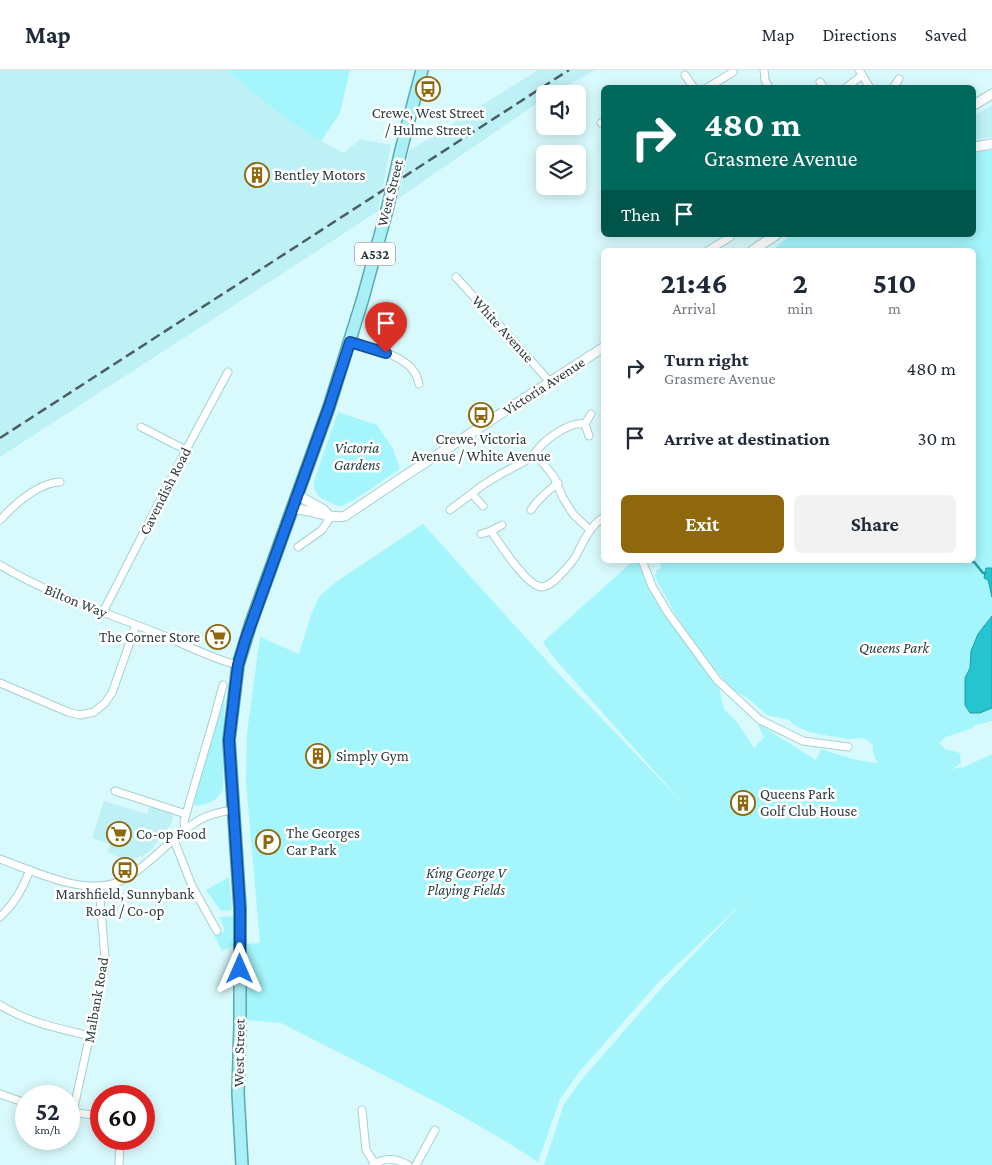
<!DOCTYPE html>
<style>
body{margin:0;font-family:"Crimson Pro",serif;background:#f2f2f3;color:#1f2937;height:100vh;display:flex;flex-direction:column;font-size:19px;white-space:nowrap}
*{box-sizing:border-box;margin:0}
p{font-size:16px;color:#747a83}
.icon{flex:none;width:28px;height:28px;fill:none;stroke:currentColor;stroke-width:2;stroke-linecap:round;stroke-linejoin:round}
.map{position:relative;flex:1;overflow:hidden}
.panel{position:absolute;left:601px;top:178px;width:375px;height:315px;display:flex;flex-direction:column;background:#fff;border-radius:8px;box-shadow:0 2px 12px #0003}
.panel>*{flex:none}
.top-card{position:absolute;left:601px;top:15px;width:375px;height:152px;border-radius:8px;box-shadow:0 2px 12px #0003;background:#00695c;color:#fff;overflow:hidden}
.buttons{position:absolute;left:536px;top:15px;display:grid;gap:10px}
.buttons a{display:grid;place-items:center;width:50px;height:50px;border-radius:8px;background:#fff;box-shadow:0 2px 12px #0003;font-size:25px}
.speed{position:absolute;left:15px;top:1015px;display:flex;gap:10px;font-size:25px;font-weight:700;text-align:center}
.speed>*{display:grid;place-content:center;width:65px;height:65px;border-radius:50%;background:#fff;box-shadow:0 2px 12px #0003;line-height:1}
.speed small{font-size:12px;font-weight:400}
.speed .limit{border:8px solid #d22;background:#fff;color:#111}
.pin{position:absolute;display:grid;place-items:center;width:42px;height:42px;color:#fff;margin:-51px -21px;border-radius:50% 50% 50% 0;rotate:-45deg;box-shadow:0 0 5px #0007}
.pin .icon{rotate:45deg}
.me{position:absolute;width:55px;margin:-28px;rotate:0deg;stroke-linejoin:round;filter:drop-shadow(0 0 4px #0008)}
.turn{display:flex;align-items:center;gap:18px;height:105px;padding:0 20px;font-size:22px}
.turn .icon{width:65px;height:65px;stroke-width:2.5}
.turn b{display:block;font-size:35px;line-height:42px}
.then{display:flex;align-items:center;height:48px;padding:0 20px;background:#0003;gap:10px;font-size:19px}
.eta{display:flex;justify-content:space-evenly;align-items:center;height:85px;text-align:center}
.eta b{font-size:30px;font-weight:700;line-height:35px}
.primary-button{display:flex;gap:10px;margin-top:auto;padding:10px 20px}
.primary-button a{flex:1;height:58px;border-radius:8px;background:#8f680e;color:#fff;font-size:20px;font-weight:700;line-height:58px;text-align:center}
.primary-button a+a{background:#f2f2f3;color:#1f2937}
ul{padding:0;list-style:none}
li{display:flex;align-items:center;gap:15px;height:70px;padding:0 20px}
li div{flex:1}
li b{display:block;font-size:19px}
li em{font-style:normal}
header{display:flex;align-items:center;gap:30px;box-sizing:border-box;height:70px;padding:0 25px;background:#fff;border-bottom:1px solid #e0e1e3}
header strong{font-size:24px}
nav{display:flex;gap:28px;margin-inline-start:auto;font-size:18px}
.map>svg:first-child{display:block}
.built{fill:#bef1f6}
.green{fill:#a4f5fc}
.water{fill:#24c5d1;stroke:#269ca5}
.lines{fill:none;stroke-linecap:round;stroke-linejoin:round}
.stream{stroke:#269ca5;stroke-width:2.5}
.minor-casing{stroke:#a7cfd2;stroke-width:9}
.tertiary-casing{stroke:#a7cfd2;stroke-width:11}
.primary-casing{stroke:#58a9b0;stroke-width:14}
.minor{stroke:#fff;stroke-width:7}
.tertiary{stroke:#fff;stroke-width:9}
.primary{stroke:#aaeff5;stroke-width:11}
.rail{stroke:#4b5f60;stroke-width:2.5;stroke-dasharray:10 5;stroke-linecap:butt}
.primary-bridge-casing{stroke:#58a9b0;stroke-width:14;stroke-linecap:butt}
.primary-bridge{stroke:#aaeff5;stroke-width:11}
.route-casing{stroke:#114b97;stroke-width:12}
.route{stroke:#1a73e8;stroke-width:9}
.labels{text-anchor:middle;stroke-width:5;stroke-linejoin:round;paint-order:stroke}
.shield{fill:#fff;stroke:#6b7677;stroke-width:1}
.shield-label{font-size:14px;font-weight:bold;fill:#2b3c3d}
.poi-label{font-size:15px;fill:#2b3c3d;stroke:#fff;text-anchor:start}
.street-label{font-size:15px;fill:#2b3c3d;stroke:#fff}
.park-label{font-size:15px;font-style:italic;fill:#273f41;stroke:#fff}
</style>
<header>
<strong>Map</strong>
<nav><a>Map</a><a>Directions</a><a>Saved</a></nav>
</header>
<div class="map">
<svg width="992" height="1095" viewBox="0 0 992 1095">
<rect width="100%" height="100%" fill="#d9fafd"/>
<g class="built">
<path d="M0,0h226l72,57 23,14 23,12 16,-14 31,6 -13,66 -171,112 -207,134z"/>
<path d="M538,0h57l-43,24h-7v4l-117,80 -30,21 11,-48z"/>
<path d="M992,35v32l-18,3v-24z"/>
<path d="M104,731l43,13 3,-8 24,9 -3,9 -20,26 -7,5 -18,6 -19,-9 3,-8 -18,-6z"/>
</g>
<g class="green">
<path d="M226,0h124l-10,43 -19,28c-35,-19 -64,-46 -95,-71z"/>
<path d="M992,80v571l-19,5v2l-27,9 -7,6 6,6 15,4 1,11 -10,5 13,-2 28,-13v411h-448l20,-61 19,-26 75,-86 85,-90 -87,83 -76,86 -20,28 -22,63 -31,-20 -61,-35 -165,-84 -34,-3 -1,-76 14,-1 -14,-161 1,-49 13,-96 39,17 12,-39 8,-18 17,-15 87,-58 133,147 126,131 -128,-144 -11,-16 91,-82h8l7,30 68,90 7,29 13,13 17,26 10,-11 -7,-14 59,37 5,-11c18,6 38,13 57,14 -4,-6 -6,-10 -5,-18l-9,-7 -14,1 -27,-4 -14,-3 -15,-7 -5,-5 -22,-5 -18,-16 -17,-10 -24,-28 -33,-47 -21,-39 3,-1 -1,-3 5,-3 -1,-8h314v-310h-201l9,-8 10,-7h182v-83z"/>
<path d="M338,342l39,13 16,24 7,20c-10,6 -52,38 -61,37 -4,-1 -10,-4 -14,-6 -9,-4 -11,-10 -11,-19z"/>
<path d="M225,613l-2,105c-3,12 -15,16 -26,18l-3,-3v-2l26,-90z"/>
<path d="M229,807l3,33 -11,1 -15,-21z"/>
<path d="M233,846l2,29 -13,6 -8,-16 11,-4 -6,-14z"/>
</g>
<g class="water">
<path d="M986,498h6v29l-4,-17 -4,-2z"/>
<path d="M992,546v92l-12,5h-10l-5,-8v-27l5,-10 1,-17 7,-17z"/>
</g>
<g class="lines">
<path class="stream" d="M969,490l5,2 9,11h2"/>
<defs>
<g id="minor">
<path d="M764,0l1,10 4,8"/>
<path d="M859,0l11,18"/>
<path d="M685,5l9,13"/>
<path d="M820,12l4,6"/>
<path d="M707,18l26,-16"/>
<path d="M846,18l16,-13"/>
<path d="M893,18l6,-9"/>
<path d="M601,53l3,-1"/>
<path d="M709,180l21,-13 -2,-2"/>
<path d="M456,207l94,105"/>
<path d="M350,272c19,6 54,12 65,31 2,3 3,7 4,11"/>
<path d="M585,354c-16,-3 -41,16 -50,29l19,24 9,21 10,16 17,16"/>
<path d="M141,357l45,23"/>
<path d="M589,366l-4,-12 6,-10"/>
<path d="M472,424l11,12"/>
<path d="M450,440l33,-25 16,-10 28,-15 8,-7"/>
<path d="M531,440c7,-11 16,-18 27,-27"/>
<path d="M0,450c14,-15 38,-37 60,-38"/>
<path d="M491,461c9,13 36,56 51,56 8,-1 13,-7 18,-12 7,-7 13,-13 17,-21 7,-14 13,-28 27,-37"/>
<path d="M481,464l10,-3 11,-6"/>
<path d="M298,477l24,-17 9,-14"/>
<path d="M642,490l10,26 16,27 49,67 43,40 43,21 45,6"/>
<path d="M0,495c51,31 109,48 164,71 25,10 48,23 74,29"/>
<path d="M103,542l83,-162 42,-78"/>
<path d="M0,613l68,29 12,3 14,-3 11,-9 7,-10 24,-68"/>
<path d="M115,721l71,23"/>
<path d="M185,760l-1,-9 31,-106 8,-30"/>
<path d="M174,770l18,46 25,45"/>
<path d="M0,789c34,12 83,37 118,23 19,-8 39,-28 55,-42 22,-19 31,-26 60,-30"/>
<path d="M0,847c16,-15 22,-28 30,-47"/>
<path d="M0,935c30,18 57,23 90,31"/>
<path d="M0,1024l26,9"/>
<path d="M362,1040l4,40 9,14"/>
<path d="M69,1042l32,4"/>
<path d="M73,1042l32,-146v-8l-6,-72"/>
<path d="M119,1095l1,-26"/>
<path d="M373,1095c12,-8 23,-7 35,0"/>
<path d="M416,1095l19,-35"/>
</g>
<g id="tertiary">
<path d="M974,35l18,-11"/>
<path d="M974,77l18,-3"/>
<path d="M753,180l23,-15"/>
<path d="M297,425l27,15 4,5"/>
<path d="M292,439c6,0 11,1 17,2 12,2 24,8 36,5l58,-39 201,-130"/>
</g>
<g id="primary">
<path d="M401,80l21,-80"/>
<path d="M242,1095l-4,-72 2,-69v-116l-11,-168 9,-75 13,-42 78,-216 34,-109 24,-88"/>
</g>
</defs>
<use href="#minor" class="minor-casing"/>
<use href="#tertiary" class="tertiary-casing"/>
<use href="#primary" class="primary-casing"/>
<use href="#minor" class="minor"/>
<use href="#tertiary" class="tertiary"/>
<use href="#primary" class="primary"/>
<path class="rail" d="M0,368l569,-368"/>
<defs>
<path id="primary-bridge" d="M387,140l14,-60"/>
</defs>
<use href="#primary-bridge" class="primary-bridge-casing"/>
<use href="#primary-bridge" class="primary-bridge"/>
</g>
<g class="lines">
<defs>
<path id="route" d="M240,899v-61l-11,-168 9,-75 8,-27 83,-231 21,-65 36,11"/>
</defs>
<use href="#route" class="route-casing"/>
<use href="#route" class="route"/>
</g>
<defs>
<symbol id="bus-ring" viewBox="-11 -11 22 22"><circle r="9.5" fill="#fff" stroke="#8f680e" stroke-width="1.5"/><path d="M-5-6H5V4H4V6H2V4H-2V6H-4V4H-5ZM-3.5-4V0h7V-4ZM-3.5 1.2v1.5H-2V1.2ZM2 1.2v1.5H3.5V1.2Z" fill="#8f680e"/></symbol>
<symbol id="building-ring" viewBox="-11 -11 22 22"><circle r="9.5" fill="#fff" stroke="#8f680e" stroke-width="1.5"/><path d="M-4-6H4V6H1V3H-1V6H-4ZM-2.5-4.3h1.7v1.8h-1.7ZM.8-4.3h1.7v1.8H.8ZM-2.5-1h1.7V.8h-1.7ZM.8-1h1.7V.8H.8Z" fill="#8f680e"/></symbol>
<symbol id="supermarket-ring" viewBox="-11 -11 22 22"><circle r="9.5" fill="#fff" stroke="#8f680e" stroke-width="1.5"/><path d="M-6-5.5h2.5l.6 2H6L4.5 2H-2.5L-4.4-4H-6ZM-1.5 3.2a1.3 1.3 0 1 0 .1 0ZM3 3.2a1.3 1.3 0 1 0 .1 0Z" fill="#8f680e"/></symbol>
<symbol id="parking-ring" viewBox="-11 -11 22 22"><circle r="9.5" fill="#fff" stroke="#8f680e" stroke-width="1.5"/><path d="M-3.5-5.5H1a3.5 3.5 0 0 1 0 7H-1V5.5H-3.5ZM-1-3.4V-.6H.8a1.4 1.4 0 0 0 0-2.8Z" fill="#8f680e"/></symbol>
</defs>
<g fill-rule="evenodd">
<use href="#bus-ring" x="414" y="5" width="28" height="28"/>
<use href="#building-ring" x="243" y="91" width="28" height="28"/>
<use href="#bus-ring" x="467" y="331" width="28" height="28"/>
<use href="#supermarket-ring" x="204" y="553" width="28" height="28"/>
<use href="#building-ring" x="304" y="672" width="28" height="28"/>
<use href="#building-ring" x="729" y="719" width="28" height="28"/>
<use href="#supermarket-ring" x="105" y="750" width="28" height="28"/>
<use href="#parking-ring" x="254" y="758" width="28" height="28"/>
<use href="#bus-ring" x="111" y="786" width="28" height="28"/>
</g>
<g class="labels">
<rect class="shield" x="355" y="172.5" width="40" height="23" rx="4"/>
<g class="shield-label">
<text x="375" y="189">A532</text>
</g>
<g class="poi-label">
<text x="428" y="48" text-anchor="middle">Crewe, West Street<tspan x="428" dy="17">/ Hulme Street</tspan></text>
<text x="274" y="110">Bentley Motors</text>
<text x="481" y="374" text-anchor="middle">Crewe, Victoria<tspan x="481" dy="17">Avenue / White Avenue</tspan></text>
<text x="200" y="572" text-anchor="end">The Corner Store</text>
<text x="336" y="691">Simply Gym</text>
<text x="760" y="729">Queens Park<tspan x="760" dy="17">Golf Club House</tspan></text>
<text x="286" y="768">The Georges<tspan x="286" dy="17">Car Park</tspan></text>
<text x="136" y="769">Co-op Food</text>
<text x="125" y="829" text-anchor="middle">Marshfield, Sunnybank<tspan x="125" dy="17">Road / Co-op</tspan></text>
</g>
<g class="street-label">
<text transform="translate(390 123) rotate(-76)" y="5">West Street</text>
<text transform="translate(503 259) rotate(48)" y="5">White Avenue</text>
<text transform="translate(544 316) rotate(-33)" y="5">Victoria Avenue</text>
<text transform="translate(165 421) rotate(-63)" y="5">Cavendish Road</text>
<text transform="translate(76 531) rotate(22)" y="5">Bilton Way</text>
<text transform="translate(96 930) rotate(-80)" y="5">Malbank Road</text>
<text transform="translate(239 983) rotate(-89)" y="5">West Street</text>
</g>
<g class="park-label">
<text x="357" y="383">Victoria<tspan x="357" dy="17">Gardens</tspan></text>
<text x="894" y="583">Queens Park</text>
<text x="466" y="808">King George V<tspan x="466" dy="17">Playing Fields</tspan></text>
</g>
</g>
</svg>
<div class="buttons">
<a><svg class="icon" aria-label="sound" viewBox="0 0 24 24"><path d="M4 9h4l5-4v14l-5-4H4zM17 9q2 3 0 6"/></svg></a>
<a><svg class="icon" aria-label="layers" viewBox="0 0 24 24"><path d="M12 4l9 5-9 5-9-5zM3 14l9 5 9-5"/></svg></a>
</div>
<div class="speed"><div>52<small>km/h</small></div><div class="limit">60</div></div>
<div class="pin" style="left:386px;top:283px;background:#d93025"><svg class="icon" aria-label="arrive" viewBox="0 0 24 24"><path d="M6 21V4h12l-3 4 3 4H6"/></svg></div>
<svg class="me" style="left:240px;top:899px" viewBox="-20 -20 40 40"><path d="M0-17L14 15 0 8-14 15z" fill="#1a73e8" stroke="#fff" stroke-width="4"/></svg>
<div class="top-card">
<div class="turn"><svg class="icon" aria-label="right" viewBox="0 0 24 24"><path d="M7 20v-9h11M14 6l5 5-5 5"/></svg><div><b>480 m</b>Grasmere Avenue</div></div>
<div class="then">Then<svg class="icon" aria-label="arrive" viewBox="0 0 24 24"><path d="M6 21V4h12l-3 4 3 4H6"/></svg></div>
</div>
<section class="panel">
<div class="eta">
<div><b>21:46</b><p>Arrival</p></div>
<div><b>2</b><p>min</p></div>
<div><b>510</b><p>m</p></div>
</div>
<ul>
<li><svg class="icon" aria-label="right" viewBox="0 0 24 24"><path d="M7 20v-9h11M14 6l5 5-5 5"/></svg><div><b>Turn right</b><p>Grasmere Avenue</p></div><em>480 m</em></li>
<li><svg class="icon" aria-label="arrive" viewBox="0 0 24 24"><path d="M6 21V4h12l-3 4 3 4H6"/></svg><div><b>Arrive at destination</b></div><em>30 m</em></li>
</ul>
<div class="primary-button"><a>Exit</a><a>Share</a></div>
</section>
</div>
